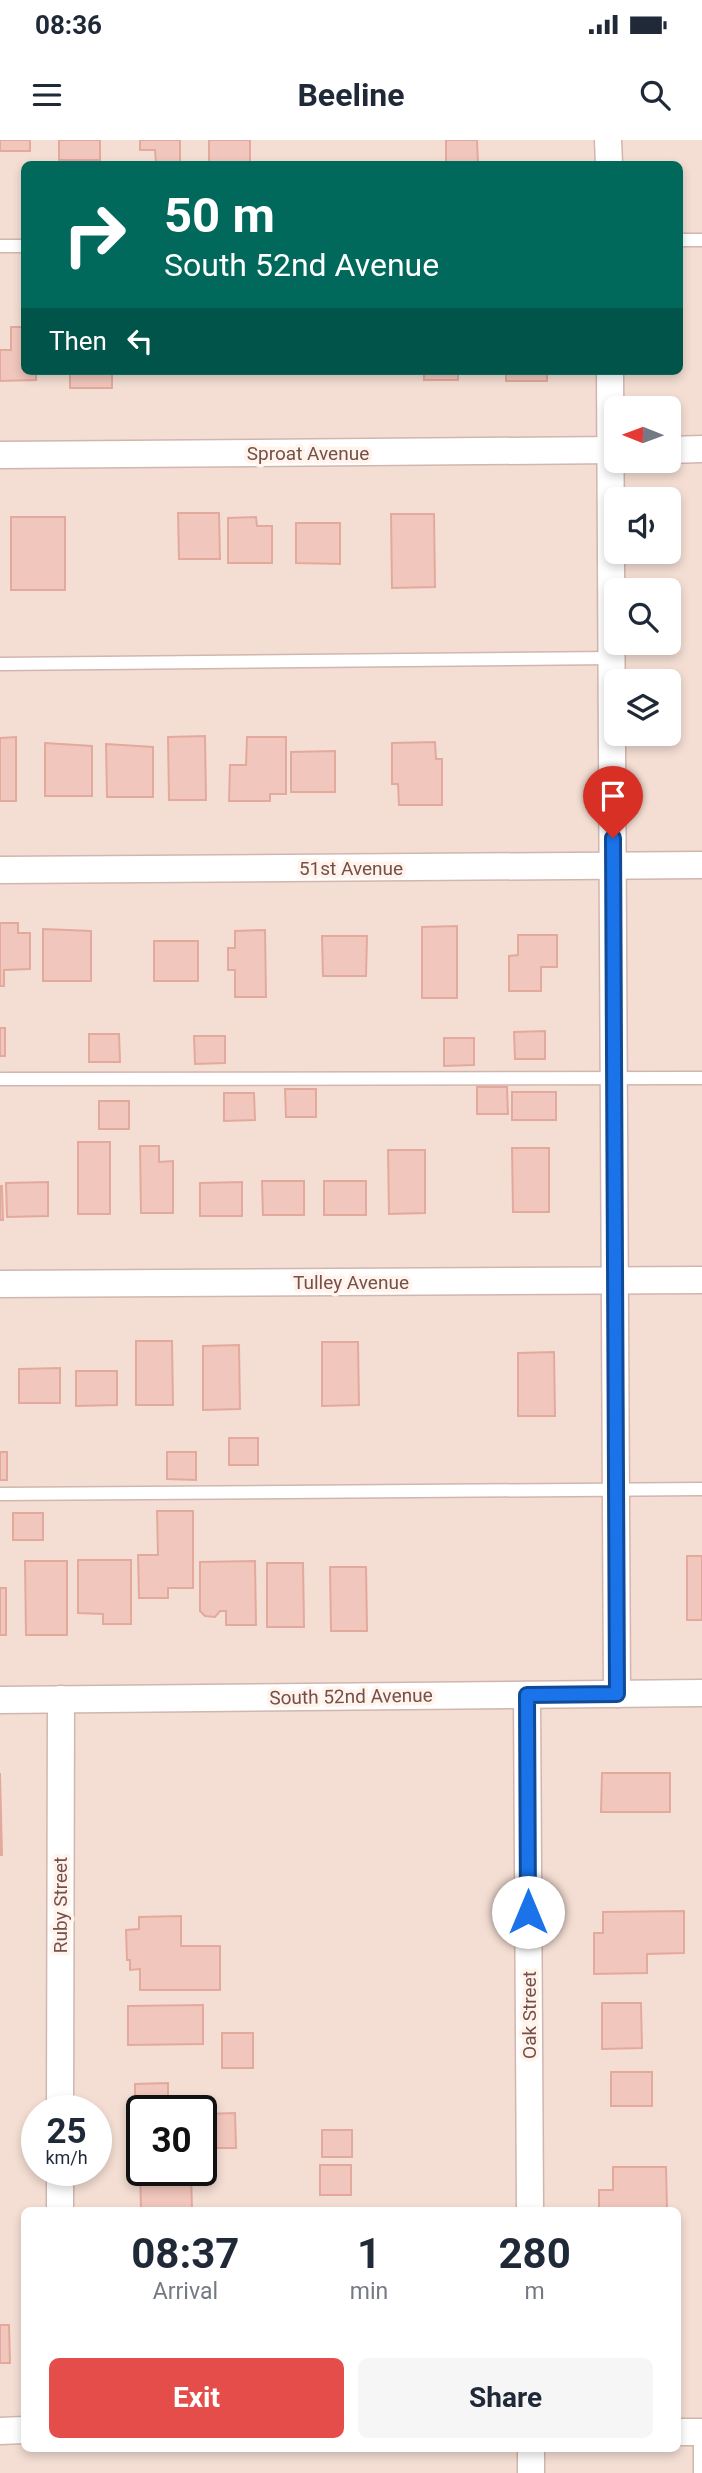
<!DOCTYPE html>
<style>
body{margin:0;font-family:Roboto,sans-serif;background:#f6f6f7;color:#1f2937;height:100vh;display:flex;flex-direction:column;font-size:26px;white-space:nowrap}
*{box-sizing:border-box;margin:0}
p{font-size:23px;color:#747a83}
.icon{flex:none;width:38px;height:38px;fill:none;stroke:currentColor;stroke-width:2;stroke-linecap:round;stroke-linejoin:round}
.map{position:relative;flex:1;overflow:hidden}
.panel{position:absolute;left:21px;top:2067px;width:660px;height:245px;display:flex;flex-direction:column;background:#fff;border-radius:10px;box-shadow:0 4px 10px #0003}
.panel>*{flex:none}
.banner{position:absolute;left:21px;top:21px;width:662px;height:214px;border-radius:10px;box-shadow:0 4px 10px #0003;background:#00695c;color:#fff;overflow:hidden}
.needle{width:46px;rotate:271deg}
.buttons{position:absolute;left:604px;top:256px;display:grid;gap:14px}
.buttons a{display:grid;place-items:center;width:77px;height:77px;border-radius:10px;background:#fff;box-shadow:0 4px 10px #0003;font-size:35px}
.speed{position:absolute;left:21px;top:1955px;display:flex;gap:14px;font-size:35px;font-weight:700;text-align:center}
.speed>*{display:grid;place-content:center;width:91px;height:91px;border-radius:50%;background:#fff;box-shadow:0 4px 10px #0003;line-height:1}
.speed small{font-size:18px;font-weight:400}
.speed .limit{border:4px solid #111;border-radius:10px;background:#fff;color:#111}
.pin{position:absolute;display:grid;place-items:center;width:60px;height:60px;color:#fff;margin:-72px -30px;border-radius:50% 50% 50% 0;rotate:-45deg;box-shadow:0 0 7px #0007}
.pin .icon{rotate:45deg}
.me{position:absolute;width:77px;margin:-38px;rotate:0deg;stroke-linejoin:round;filter:drop-shadow(0 0 5px #0008)}
.turn{display:flex;align-items:center;gap:24px;height:147px;padding:0 28px;font-size:32px}
.turn .icon{width:91px;height:91px;stroke-width:2.5}
.turn b{display:block;font-size:49px;line-height:60px}
.then{display:flex;align-items:center;height:66px;padding:0 28px;background:#0003;gap:14px;font-size:26px}
.eta{display:flex;justify-content:space-evenly;align-items:center;height:119px;text-align:center}
.eta b{font-size:42px;font-weight:700;line-height:49px}
.action{display:flex;gap:14px;margin-top:auto;padding:14px 28px}
.action a{flex:1;height:80px;border-radius:10px;background:#e54d4b;color:#fff;font-size:28px;font-weight:700;line-height:80px;text-align:center}
.action a+a{background:#f6f6f7;color:#1f2937}
.status{display:flex;justify-content:space-between;align-items:center;height:49px;padding:0 35px;background:#fff;direction:ltr}
.status svg{height:19px;fill:currentColor}
header{display:flex;justify-content:space-between;align-items:center;height:91px;padding:0 28px;background:#fff;font-size:32px;font-weight:700}
.map>svg:first-child{display:block}
.residential{fill:#f4ded3;fill-rule:evenodd}
.building{fill:#f1c6bc;stroke:#e4a99d;stroke-width:2}
.lines{fill:none;stroke-linecap:round;stroke-linejoin:round}
.lane-casing{stroke:#d0b6ae;stroke-width:15}
.street-casing{stroke:#d0b6ae;stroke-width:29}
.lane{stroke:#fff;stroke-width:12}
.street{stroke:#fff;stroke-width:26}
.route-casing{stroke:#114b97;stroke-width:18}
.route{stroke:#1a73e8;stroke-width:12}
.labels{text-anchor:middle;stroke-width:7;stroke-linejoin:round;paint-order:stroke}
.street-label{font-size:19px;fill:#75504a;stroke:#fff3eb}
</style>
<div class="status"><b>08:36</b><svg viewBox="0 0 49 12"><path d="M0 12V9h3v3zM5 12V6h3v6zM10 12V3h3v9zM15 12V0h3v12zM26 1h20v11H26zM47 4h2v5h-2z"/></svg></div>
<header><svg class="icon" aria-label="menu" viewBox="0 0 24 24"><path d="M4 6h16M4 12h16M4 18h16"/></svg>Beeline<svg class="icon" aria-label="search" viewBox="0 0 24 24"><circle cx="10" cy="10" r="6"/><path d="M15 15l6 6"/></svg></header>
<div class="map">
<svg width="702" height="2333" viewBox="0 0 702 2333">
<rect width="100%" height="100%" fill="#fceee5"/>
<path class="residential" d="M0,0h702v2333h-702zM24,24h655v207h-655zM616,268h52v52h-52zM616,359h52v52h-52zM616,450h52v52h-52zM616,541h52v52h-52zM37,1970h59v60h-59zM142,1970h59v60h-59zM24,2070h653v238h-653z"/>
<g class="building">
<rect x="0" y="0" width="30" height="11"/>
<rect x="59" y="0" width="41" height="20"/>
<path d="M140,0h40v24h-24l-1,-14h-15z"/>
<rect x="209" y="0" width="41" height="24"/>
<path d="M446,0h31l1,24h-32z"/>
<path d="M11,187h13v44h12v9l-36,1v-31h11z"/>
<rect x="70" y="231" width="42" height="17"/>
<rect x="424" y="231" width="34" height="9"/>
<rect x="506" y="231" width="41" height="10"/>
<path d="M178,373h41l1,46h-41z"/>
<path d="M391,374h43l1,73 -43,1z"/>
<rect x="11" y="377" width="54" height="73"/>
<path d="M256,377l1,9h15v37h-44v-45z"/>
<path d="M296,383h44v41l-44,-1z"/>
<path d="M205,596l1,64h-37l-1,-63z"/>
<path d="M16,597v64h-16v-63z"/>
<path d="M247,597h39v57h-16v7h-41l1,-36h16z"/>
<path d="M435,602l1,17h6v46h-43l-1,-21h-6v-41z"/>
<path d="M45,603l47,3v50h-47z"/>
<path d="M106,604l47,3v50h-46z"/>
<path d="M335,611v41h-44v-40z"/>
<path d="M0,783h18v10h12v36l-26,1v16h-4z"/>
<path d="M457,786v72h-35v-71z"/>
<path d="M43,789l48,2v50h-48z"/>
<path d="M265,790l1,67h-31v-27h-7v-22h7v-17z"/>
<path d="M518,795h39v32h-16v24h-32v-35l9,-1z"/>
<path d="M322,796h45l-1,40h-43z"/>
<rect x="154" y="801" width="44" height="40"/>
<rect x="0" y="888" width="5" height="28"/>
<path d="M545,891v28h-30l-1,-27z"/>
<path d="M89,894h30l1,28h-31z"/>
<path d="M194,896h31v27l-30,1z"/>
<path d="M444,898h30v27l-30,1z"/>
<path d="M477,947h30l1,27h-31z"/>
<path d="M285,949h31v28h-30z"/>
<rect x="512" y="952" width="44" height="28"/>
<path d="M224,953h30l1,27 -31,1z"/>
<rect x="99" y="961" width="30" height="28"/>
<rect x="78" y="1002" width="32" height="72"/>
<path d="M140,1006h19v16l14,-1v52h-32z"/>
<path d="M512,1008h37v64h-36z"/>
<path d="M388,1010h37v63l-36,1z"/>
<path d="M262,1041h42v34h-41z"/>
<rect x="324" y="1041" width="42" height="34"/>
<path d="M48,1042v34l-41,1 -1,-34z"/>
<path d="M242,1042v34h-42v-33z"/>
<path d="M0,1046h2l1,34h-3z"/>
<path d="M136,1201h36l1,64h-37z"/>
<path d="M322,1202h36l1,63 -37,1z"/>
<path d="M239,1205l1,64 -37,1v-64z"/>
<path d="M554,1212l1,64h-37v-63z"/>
<path d="M60,1228v35h-41v-34z"/>
<path d="M76,1231h41v34l-41,1z"/>
<rect x="229" y="1298" width="29" height="27"/>
<rect x="0" y="1312" width="7" height="28"/>
<path d="M167,1312h29v28l-29,-1z"/>
<path d="M157,1371h36v77h-25v10h-29l-1,-43h20z"/>
<rect x="13" y="1373" width="30" height="27"/>
<rect x="687" y="1416" width="15" height="64"/>
<path d="M78,1420h53v64h-28v-10l-25,-1z"/>
<path d="M25,1421h42v74h-41z"/>
<path d="M255,1421l1,64h-30v-14h-6l-5,6 -10,-1 -5,-5v-49z"/>
<path d="M267,1423h36l1,64h-37z"/>
<path d="M330,1427h36l1,64h-36z"/>
<rect x="0" y="1448" width="6" height="47"/>
<path d="M0,1633l2,82h-2z"/>
<path d="M602,1633h68v39h-69z"/>
<path d="M684,1771v42l-37,1v19l-53,1v-41h9v-21z"/>
<path d="M181,1776v30h39v44h-80v-21l-10,1v-10h-3l-1,-30 13,-1v-12z"/>
<path d="M602,1863h39l1,45 -40,1z"/>
<path d="M203,1865v39l-75,1v-39z"/>
<rect x="222" y="1893" width="31" height="35"/>
<rect x="611" y="1932" width="41" height="34"/>
<path d="M168,1943v27h-26v26h-12l-1,-37h6v-15z"/>
<path d="M235,1973l1,35h-31v-34z"/>
<rect x="322" y="1990" width="30" height="27"/>
<rect x="320" y="2025" width="31" height="30"/>
<path d="M613,2027h53l1,43h-68v-20h14z"/>
<path d="M191,2030l1,40h-51l-1,-39z"/>
<path d="M0,2185h9l1,38h-10z"/>
</g>
<g class="lines">
<defs>
<g id="lane">
<path d="M679,100h23"/>
<path d="M0,106h24"/>
<path d="M0,524l611,-6"/>
<path d="M0,939l702,-1"/>
<path d="M0,1354l702,-5"/>
<path d="M700,2292v41"/>
</g>
<g id="street">
<path d="M608,0l1,24"/>
<path d="M610,231l7,1323"/>
<path d="M668,310l34,-1"/>
<path d="M0,315l616,-5"/>
<path d="M0,730l702,-5"/>
<path d="M0,1144l702,-4"/>
<path d="M527,1555l3,515"/>
<path d="M0,1560l702,-7"/>
<path d="M60,1970l1,-411"/>
<path d="M60,2070v-40"/>
<path d="M0,2291l24,-1"/>
<path d="M677,2292h25"/>
<path d="M531,2333v-25"/>
</g>
</defs>
<use href="#lane" class="lane-casing"/>
<use href="#street" class="street-casing"/>
<use href="#lane" class="lane"/>
<use href="#street" class="street"/>
</g>
<g class="lines">
<defs>
<path id="route" d="M528,1772l-1,-217 90,-1 -4,-856"/>
</defs>
<use href="#route" class="route-casing"/>
<use href="#route" class="route"/>
</g>
<g class="labels">
<g class="street-label">
<text x="308" y="320">Sproat Avenue</text>
<text x="351" y="735">51st Avenue</text>
<text x="351" y="1149">Tulley Avenue</text>
<text transform="translate(351 1556) rotate(-1)" y="7">South 52nd Avenue</text>
<text transform="translate(60 1765) rotate(-90)" y="7">Ruby Street</text>
<text transform="translate(529 1875) rotate(-90)" y="7">Oak Street</text>
</g>
</g>
</svg>
<div class="buttons">
<a><svg class="needle" viewBox="-14 -14 28 28"><path d="M0-13l5 13h-10z" fill="#e53935"/><path d="M0 13l5-13h-10z" fill="#747a83"/></svg></a>
<a><svg class="icon" aria-label="sound" viewBox="0 0 24 24"><path d="M4 9h4l5-4v14l-5-4H4zM17 9q2 3 0 6"/></svg></a>
<a><svg class="icon" aria-label="search" viewBox="0 0 24 24"><circle cx="10" cy="10" r="6"/><path d="M15 15l6 6"/></svg></a>
<a><svg class="icon" aria-label="layers" viewBox="0 0 24 24"><path d="M12 4l9 5-9 5-9-5zM3 14l9 5 9-5"/></svg></a>
</div>
<div class="speed"><div>25<small>km/h</small></div><div class="limit">30</div></div>
<div class="pin" style="left:613px;top:698px;background:#d93025"><svg class="icon" aria-label="arrive" viewBox="0 0 24 24"><path d="M6 21V4h12l-3 4 3 4H6"/></svg></div>
<svg class="me" style="left:528px;top:1772px" viewBox="-20 -20 40 40"><circle r="19" fill="#fff"/><path d="M0-13L10 11 0 6-10 11z" fill="#1a73e8"/></svg>
<div class="banner">
<div class="turn"><svg class="icon" aria-label="right" viewBox="0 0 24 24"><path d="M7 20v-9h11M14 6l5 5-5 5"/></svg><div><b>50 m</b>South 52nd Avenue</div></div>
<div class="then">Then<svg class="icon" aria-label="left" viewBox="0 0 24 24"><path d="M17 20v-9H6M10 6l-5 5 5 5"/></svg></div>
</div>
<section class="panel">
<div class="eta">
<div><b>08:37</b><p>Arrival</p></div>
<div><b>1</b><p>min</p></div>
<div><b>280</b><p>m</p></div>
</div>
<div class="action"><a>Exit</a><a>Share</a></div>
</section>
</div>
